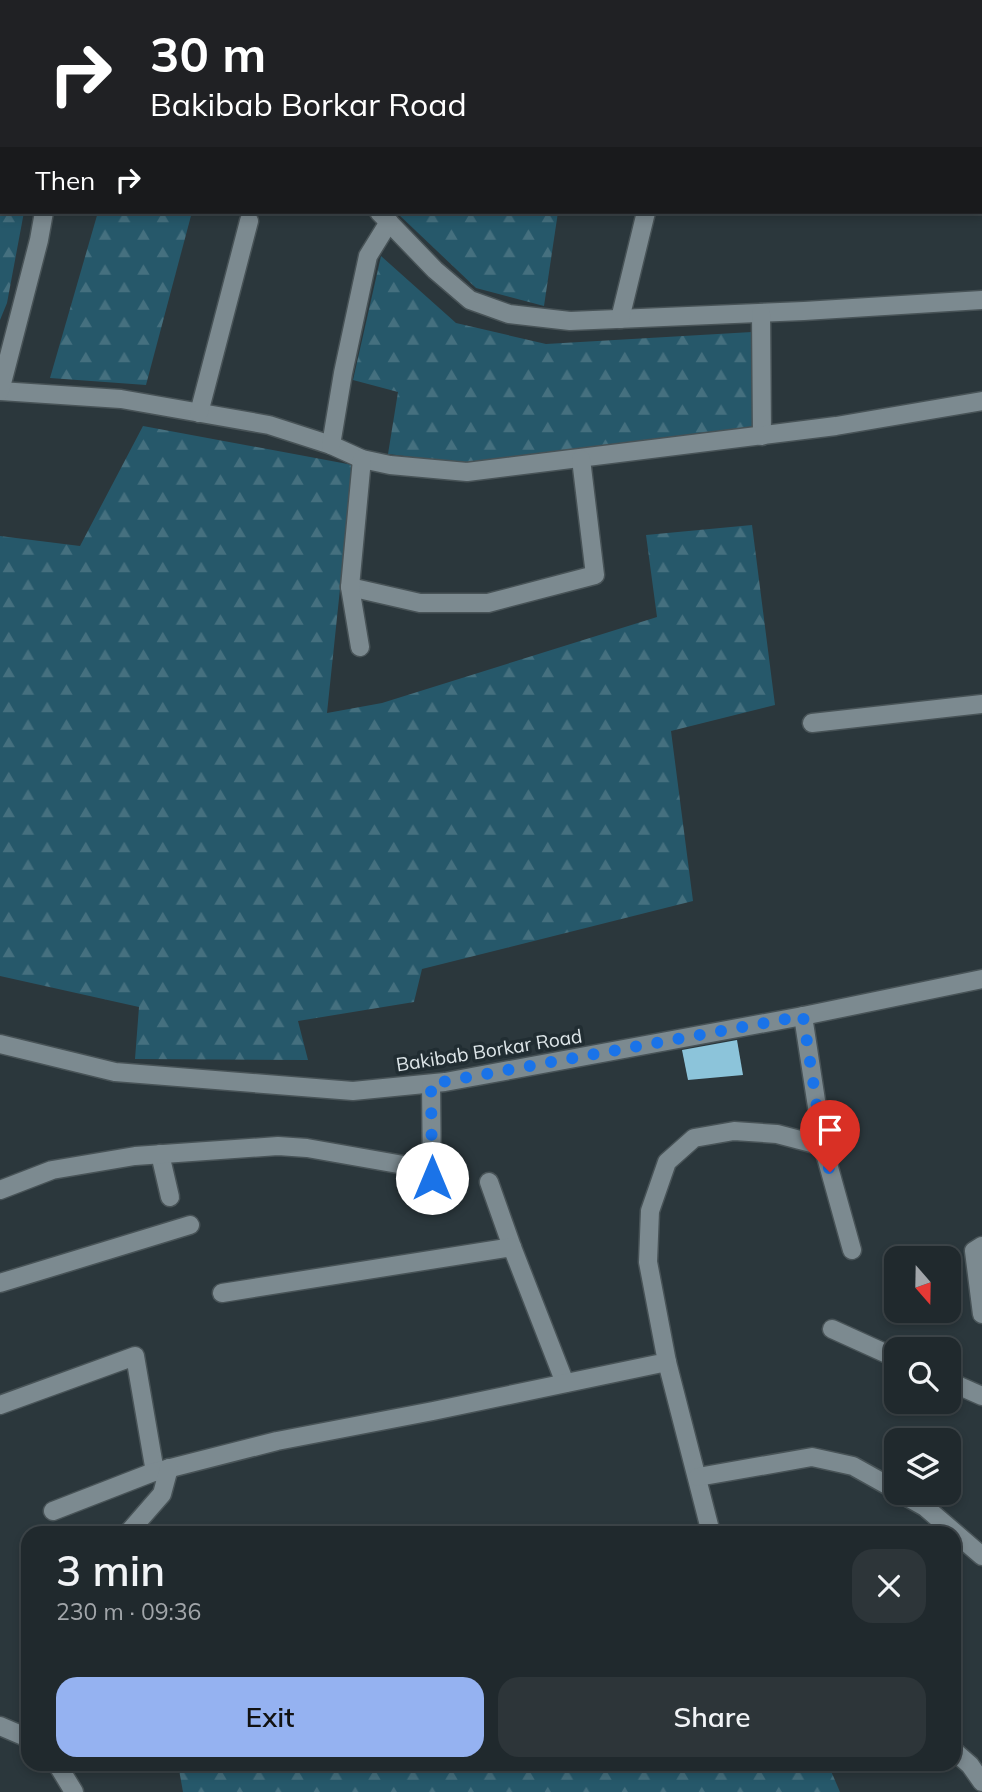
<!DOCTYPE html>
<meta charset="utf-8">
<style>
body{margin:0;font-family:Mulish,sans-serif;background:#2d3539;color:#f1f3f6;height:100vh;display:flex;flex-direction:column;font-size:26px;white-space:nowrap}
*{box-sizing:border-box;margin:0}
p{font-size:23px;color:#a2a6aa}
.icon{flex:none;width:38px;height:38px;fill:none;stroke:currentColor;stroke-width:2;stroke-linecap:round;stroke-linejoin:round}
.map{position:relative;flex:1;overflow:hidden}
.sheet{position:absolute;left:21px;top:1526px;width:940px;height:245px;display:flex;flex-direction:column;background:#20292d;border-radius:21px;box-shadow:0 4px 10px #0003,0 0 0 2px #3d4549}
.sheet>*{flex:none}
.banner{position:absolute;left:0px;top:0px;width:984px;height:214px;box-shadow:0 4px 10px #0003,0 0 0 2px #3d4549;background:#202124;color:#fff;overflow:hidden}
.needle{width:46px;rotate:160deg}
.buttons{position:absolute;left:884px;top:1246px;display:grid;gap:14px}
.buttons a{display:grid;place-items:center;width:77px;height:77px;border-radius:14px;background:#20292d;box-shadow:0 4px 10px #0003,0 0 0 2px #3d4549;font-size:35px}
.pin{position:absolute;display:grid;place-items:center;width:60px;height:60px;color:#fff;margin:-72px -30px;border-radius:50% 50% 50% 0;rotate:-45deg;box-shadow:0 0 7px #0007}
.pin .icon{rotate:45deg}
.me{position:absolute;width:77px;margin:-38px;rotate:0deg;stroke-linejoin:round;filter:drop-shadow(0 0 5px #0008)}
.turn{display:flex;align-items:center;gap:24px;height:147px;padding:0 35px;font-size:32px}
.turn .icon{width:91px;height:91px;stroke-width:2.5}
.turn b{display:block;font-size:49px;line-height:60px}
.then{display:flex;align-items:center;height:66px;padding:0 35px;background:#0003;gap:14px;font-size:26px}
.round{display:grid;place-items:center;flex:none;width:74px;height:74px;border-radius:21px;background:#2d3539}
.summary{display:flex;align-items:center;justify-content:space-between;height:119px;padding:0 35px}
h1{font-size:42px;font-weight:600;line-height:52px}
.button{display:flex;gap:14px;margin-top:auto;padding:14px 35px}
.button a{flex:1;height:80px;border-radius:21px;background:#95b2f1;color:#111;font-size:28px;font-weight:600;line-height:80px;text-align:center}
.button a+a{background:#2d3539;color:#f1f3f6}
.map>svg:first-child{display:block}
.forest{fill:url(#forest-firs)}
.building{fill:#8cc4da}
.lines{fill:none;stroke-linecap:round;stroke-linejoin:round}
.minor-casing{stroke:#485357;stroke-width:21}
.minor{stroke:#7c8a90;stroke-width:18}
.route{stroke:#1a73e8;stroke-width:12;stroke-dasharray:0 21.6}
.labels{text-anchor:middle;stroke-width:7;stroke-linejoin:round;paint-order:stroke}
.street-label{font-size:19px;fill:#dfe7ea;stroke:#212d32}
</style>
<div class="map">
<svg width="982" height="1792" viewBox="0 0 982 1792">
<defs>
<pattern id="forest-firs" width="22" height="20" patternUnits="userSpaceOnUse" patternTransform="scale(1.75)"><rect width="22" height="20" fill="#26586a"/><path d="M5 1l3.5 6h-7zM16 11l3.5 6h-7z" fill="#45707f"/></pattern>
</defs>
<rect width="100%" height="100%" fill="#2b373c"/>
<g class="forest">
<path d="M0,103h2v109h22l-17,91 -7,17z"/>
<path d="M98,212h94l-46,173 -96,-7z"/>
<path d="M396,212h162l-14,94 -68,-18z"/>
<path d="M381,256l75,67 90,21 206,-12 3,94 -277,39 -90,-11 10,-62 -45,-12z"/>
<path d="M143,426l210,39 -26,248 55,-10 275,-86 -11,-82 106,-10 23,180 -104,26 22,170 -271,68 -8,33 -116,19 10,39 -173,-1 4,-52 -139,-31v-440l80,10z"/>
<path d="M178,1764h650l12,28h-657z"/>
</g>
<path class="building" d="M737,1040l6,35 -55,5 -6,-30z"/>
<g class="lines">
<defs>
<g id="minor">
<path d="M310,0v2"/>
<path d="M77,2v-2"/>
<path d="M749,2v-2"/>
<path d="M930,2v-2"/>
<path d="M379,212l56,58 35,30 39,14 61,7 234,-10 178,-11"/>
<path d="M761,313l1,123"/>
<path d="M620,319l26,-107"/>
<path d="M0,391l121,8 148,26 62,20 31,14 28,6 77,7 369,-46 146,-25"/>
<path d="M0,391l39,-151 5,-28"/>
<path d="M199,413l50,-192"/>
<path d="M331,445l12,-72 25,-117 21,-34"/>
<path d="M350,587l70,16h68l107,-28 -14,-116"/>
<path d="M360,647l-10,-60 12,-128"/>
<path d="M812,723l170,-19"/>
<path d="M803,1016l20,130 29,104"/>
<path d="M0,1044l115,28 238,19 92,-9 358,-66 179,-37"/>
<path d="M431,1084l1,94"/>
<path d="M160,1154l10,43"/>
<path d="M489,1182l23,65"/>
<path d="M0,1190l52,-20 83,-14 143,-10 29,2 125,22"/>
<path d="M982,1246l-8,5 8,63"/>
<path d="M0,1283l190,-58"/>
<path d="M222,1293l290,-46 53,136"/>
<path d="M832,1329l64,29"/>
<path d="M667,1362l44,171"/>
<path d="M948,1381l34,15"/>
<path d="M0,1405l135,-49 20,116"/>
<path d="M698,1477l114,-20 41,9 43,24"/>
<path d="M900,1493l25,14 57,49"/>
<path d="M53,1511l98,-38 126,-32 156,-30 234,-49 -19,-100 2,-51 17,-49 27,-24 40,-7 43,3 46,12"/>
<path d="M128,1533l34,-39 7,-26"/>
<path d="M0,1726l28,12"/>
<path d="M954,1751l16,14 12,17"/>
<path d="M57,1764l17,28"/>
</g>
</defs>
<use href="#minor" class="minor-casing"/>
<use href="#minor" class="minor"/>
</g>
<g class="lines">
<path class="route" d="M432,1178l-1,-94 372,-68 20,130 7,26"/>
</g>
<g class="labels">
<g class="street-label">
<text transform="translate(489 1050) rotate(-9)" y="7">Bakibab Borkar Road</text>
</g>
</g>
</svg>
<div class="buttons">
<a><svg class="needle" viewBox="-14 -14 28 28"><path d="M0-13l5 13h-10z" fill="#e53935"/><path d="M0 13l5-13h-10z" fill="#a2a6aa"/></svg></a>
<a><svg class="icon" aria-label="search" viewBox="0 0 24 24"><circle cx="10" cy="10" r="6"/><path d="M15 15l6 6"/></svg></a>
<a><svg class="icon" aria-label="layers" viewBox="0 0 24 24"><path d="M12 4l9 5-9 5-9-5zM3 14l9 5 9-5"/></svg></a>
</div>
<div class="pin" style="left:830px;top:1172px;background:#d93025"><svg class="icon" aria-label="arrive" viewBox="0 0 24 24"><path d="M6 21V4h12l-3 4 3 4H6"/></svg></div>
<svg class="me" style="left:432px;top:1178px" viewBox="-20 -20 40 40"><circle r="19" fill="#fff"/><path d="M0-13L10 11 0 6-10 11z" fill="#1a73e8"/></svg>
<div class="banner">
<div class="turn"><svg class="icon" aria-label="right" viewBox="0 0 24 24"><path d="M7 20v-9h11M14 6l5 5-5 5"/></svg><div><b>30 m</b>Bakibab Borkar Road</div></div>
<div class="then">Then<svg class="icon" aria-label="right" viewBox="0 0 24 24"><path d="M7 20v-9h11M14 6l5 5-5 5"/></svg></div>
</div>
<section class="sheet">
<div class="summary"><div><h1>3 min</h1><p>230 m · 09:36</p></div><a class="round"><svg class="icon" aria-label="close" viewBox="0 0 24 24"><path d="M6 6l12 12M18 6L6 18"/></svg></a></div>
<div class="button"><a>Exit</a><a>Share</a></div>
</section>
</div>
